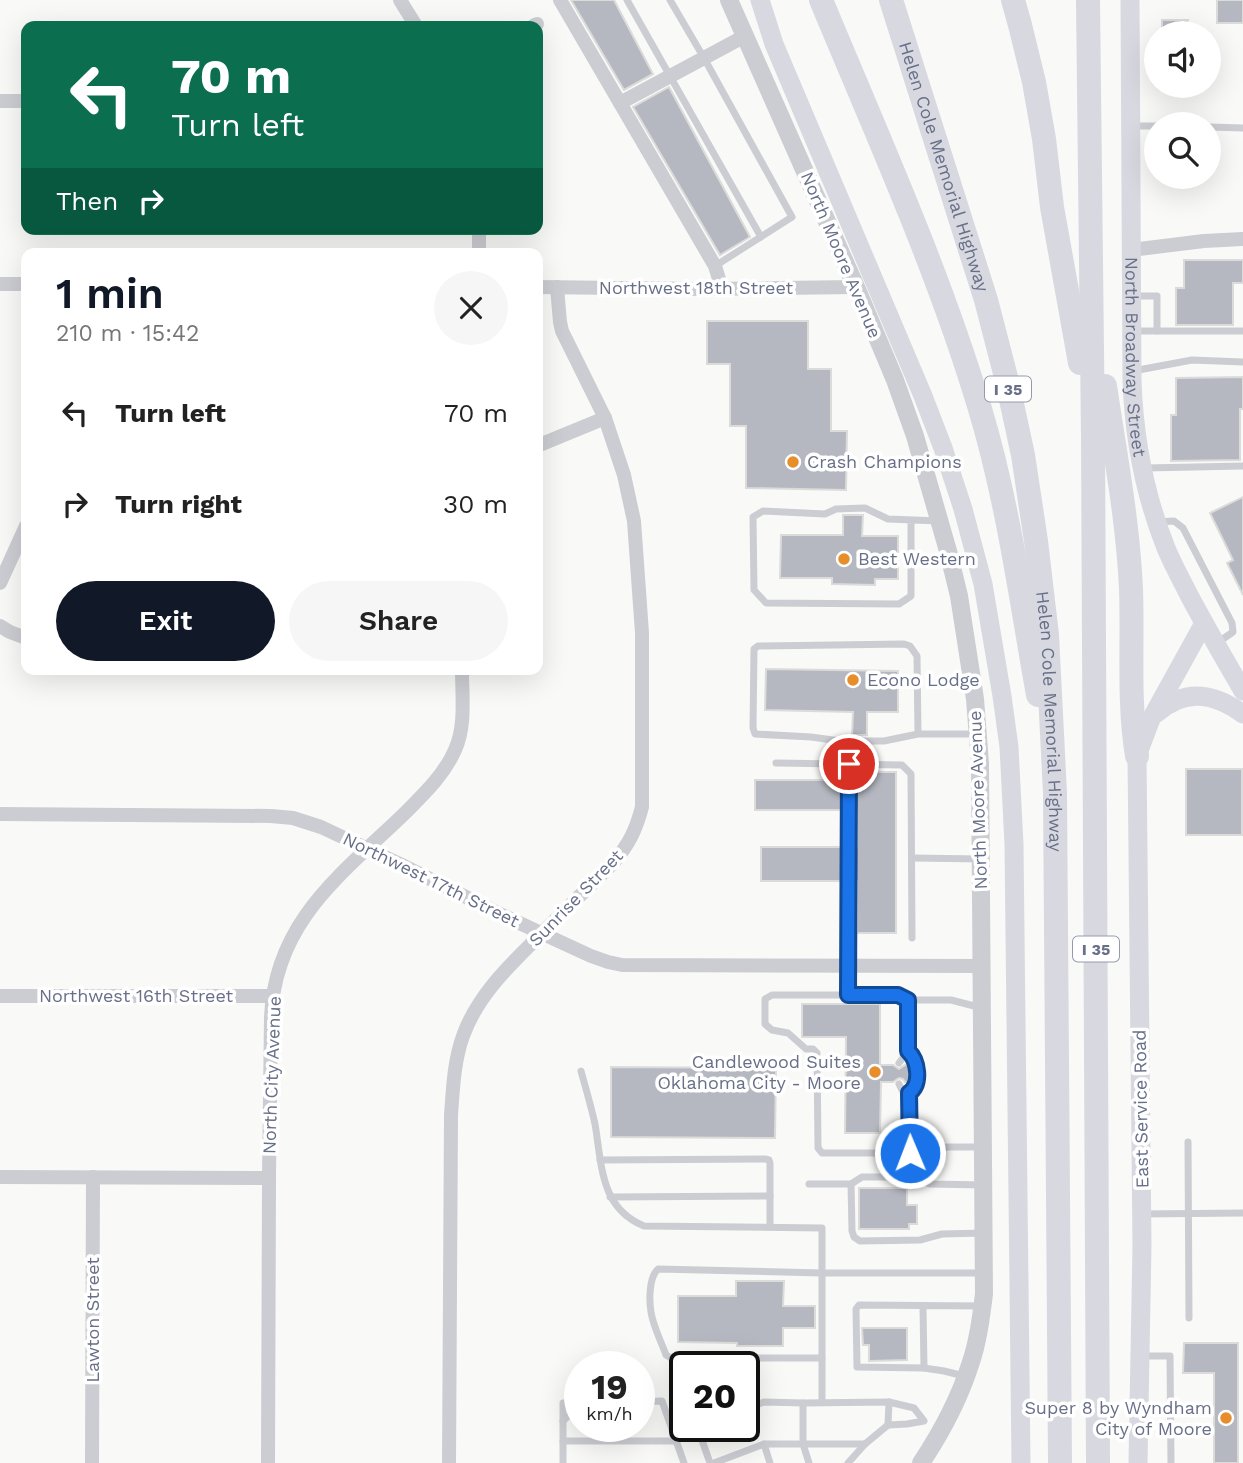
<!DOCTYPE html>
<meta charset="utf-8">
<style>
body{margin:0;font-family:"Work Sans",sans-serif;background:#f6f6f6;color:#222;height:100vh;display:flex;flex-direction:column;font-size:26px;white-space:nowrap}
*{box-sizing:border-box;margin:0}
p{font-size:23px;color:#767676}
.icon{flex:none;width:38px;height:38px;fill:none;stroke:currentColor;stroke-width:2;stroke-linecap:round;stroke-linejoin:round}
.map{position:relative;flex:1;overflow:hidden}
.sheet{position:absolute;left:21px;top:248px;width:522px;height:427px;display:flex;flex-direction:column;background:#fff;border-radius:14px;box-shadow:0 7px 28px #0002}
.sheet>*{flex:none}
.banner{position:absolute;left:21px;top:21px;width:522px;height:214px;border-radius:14px;box-shadow:0 7px 28px #0002;background:#0b6e4f;color:#fff;overflow:hidden}
.controls{position:absolute;left:1144px;top:21px;display:grid;gap:14px}
.controls a{display:grid;place-items:center;width:77px;height:77px;border-radius:50%;background:#fff;box-shadow:0 7px 28px #0002;font-size:35px}
.speed{position:absolute;left:564px;top:1351px;display:flex;gap:14px;font-size:35px;font-weight:700;text-align:center}
.speed>*{display:grid;place-content:center;width:91px;height:91px;border-radius:50%;background:#fff;box-shadow:0 7px 28px #0002;line-height:1}
.speed small{font-size:18px;font-weight:400}
.speed .limit{border:4px solid #111;border-radius:10px;background:#fff;color:#111}
.pin{position:absolute;display:grid;place-items:center;width:60px;height:60px;color:#fff;margin:-30px;border:4px solid #fff;border-radius:50%;box-shadow:0 2px 7px #0007}
.me{position:absolute;width:77px;margin:-38px;rotate:359deg;stroke-linejoin:round;filter:drop-shadow(0 0 5px #0008)}
.turn{display:flex;align-items:center;gap:24px;height:147px;padding:0 35px;font-size:32px}
.turn .icon{width:91px;height:91px;stroke-width:2.5}
.turn b{display:block;font-size:49px;line-height:60px}
.then{display:flex;align-items:center;height:66px;padding:0 35px;background:#0003;gap:14px;font-size:26px}
.round{display:grid;place-items:center;flex:none;width:74px;height:74px;border-radius:37px;background:#f6f6f6}
.overview{display:flex;align-items:center;justify-content:space-between;height:119px;padding:0 35px}
h1{font-size:42px;font-weight:600;line-height:52px;color:#111827}
.action{display:flex;gap:14px;margin-top:auto;padding:14px 35px}
.action a{flex:1;height:80px;border-radius:42px;background:#111827;color:#fff;font-size:28px;font-weight:600;line-height:80px;text-align:center}
.action a+a{background:#f6f6f6;color:#222}
ul{padding:0;list-style:none}
li{display:flex;align-items:center;gap:21px;height:91px;padding:0 35px}
li div{flex:1}
li b{display:block;font-size:26px}
li em{font-style:normal}
.map>svg:first-child{display:block}
.building{fill:#b5b8c1;stroke:#dbdbd9;stroke-width:2}
.lines{fill:none;stroke-linecap:round;stroke-linejoin:round}
.service{stroke:#cccdd2;stroke-width:7}
.minor{stroke:#cccdd2;stroke-width:14}
.tertiary{stroke:#cccdd2;stroke-width:18}
.secondary{stroke:#d8d9e0;stroke-width:19}
.motorway{stroke:#d8d9e0;stroke-width:24}
.route-casing{stroke:#114b97;stroke-width:18}
.route{stroke:#1a73e8;stroke-width:12}
.poi-dot{fill:#e78d29;stroke:#fff;stroke-width:2.5}
.labels{text-anchor:middle;stroke-width:7;stroke-linejoin:round;paint-order:stroke}
.shield{fill:#fff;stroke:#959bac;stroke-width:2}
.shield-label{font-size:16px;font-weight:bold;fill:#687089}
.street-label{font-size:18px;fill:#687089;stroke:#fff}
.poi-label{font-size:18px;fill:#687089;stroke:#fff;text-anchor:start}
</style>
<div class="map">
<svg width="1243" height="1463" viewBox="0 0 1243 1463">
<rect width="100%" height="100%" fill="#f9f9f7"/>
<g class="building">
<path d="M571,0h43l39,74 -29,16z"/>
<rect x="1217" y="0" width="26" height="23"/>
<rect x="1162" y="20" width="26" height="13"/>
<path d="M669,87l81,150 -30,18 -87,-148z"/>
<path d="M1184,260h59v23h-10v42h-57v-37h8z"/>
<path d="M707,321h101v48h23v62h16l-1,59 -100,-2v-62h-16v-62h-23z"/>
<path d="M1243,377v32h-3v51l-69,1v-46h5v-37z"/>
<path d="M1243,497v98l-16,-32 6,-3 -23,-47z"/>
<path d="M843,515h20l-1,21h36v43h-23v6l-43,-1v-6h-52l1,-43h62z"/>
<path d="M766,669l132,2v41h-31v23h-15l1,-23 -88,-2z"/>
<rect x="1186" y="769" width="56" height="66"/>
<path d="M857,772h39v161h-39v-52h-2v-34h2v-37h-2v-30h2z"/>
<rect x="755" y="780" width="88" height="30"/>
<path d="M761,847h82l-1,34h-81z"/>
<path d="M802,1004h78v61h13l6,4 6,-4h4v18l-4,-1 -2,-3 -4,-1 -6,4h-12l-1,51h-35l1,-96h-44z"/>
<path d="M611,1067l165,1 -1,70 -164,-1z"/>
<path d="M859,1188h48v17h10v19h-8v5h-50z"/>
<path d="M736,1281h48l-1,25h32v22h-32v18h-46v-3l-59,-1v-46h58z"/>
<path d="M862,1328h45v32l-38,1v-16h-6z"/>
<path d="M1184,1343h54v120h-24v-90h-31z"/>
</g>
<g class="lines">
<g class="service">
<path d="M627,0l134,237"/>
<path d="M670,0l34,58 88,159 -77,49"/>
<path d="M1134,126h23"/>
<path d="M1209,127l34,1"/>
<path d="M1132,296h25v35h-23"/>
<path d="M1157,331h86"/>
<path d="M1133,371l59,-11 51,2"/>
<path d="M1145,468l98,-2"/>
<path d="M911,520v76l-12,8 -133,-1 -12,-13 -1,-73 10,-6 62,3 11,-5 29,-1 23,11 51,2"/>
<path d="M1158,522l16,-1 9,7 49,95 1,9 -16,11"/>
<path d="M918,734l-1,-78 -7,-10 -6,-2 -146,2 -4,3 -1,79 2,6 56,3 29,4h44l34,-7h59"/>
<path d="M776,763l126,2 9,9 1,164"/>
<path d="M912,858l69,1"/>
<path d="M848,995l1,-231"/>
<path d="M908,1000v51c10,9 14,33 1,42l1,60"/>
<path d="M982,1008l-31,-8h-43l-11,-5h-125l-7,4v25l7,6 16,3 18,16h7l4,4 1,95 4,5h88l38,-6h35"/>
<path d="M899,1063l9,-12"/>
<path d="M581,1071c5,18 10,35 14,53 7,41 5,84 49,102l178,2v130h-151l-5,-3c-5,-14 -13,-29 -15,-43 -2,-12 -2,-35 7,-43l164,4h161"/>
<path d="M899,1084l3,6 7,3"/>
<path d="M1188,1142l1,176"/>
<path d="M600,1160l165,-1 4,1 1,3v64"/>
<path d="M809,1184h42l11,-7h49l19,7 54,1"/>
<path d="M851,1184l1,47 2,6 6,4 60,-1 22,-6 42,-1"/>
<path d="M610,1197l160,-1"/>
<path d="M1142,1214l101,-1"/>
<path d="M923,1306l1,62 -67,-1 -1,-58 3,-4 123,1"/>
<path d="M1141,1356h29l1,107"/>
<path d="M822,1358v44"/>
<path d="M924,1368l20,3 20,5"/>
<path d="M639,1402l23,-1 22,62"/>
<path d="M803,1403v41h62l-17,19"/>
<path d="M744,1409l20,-7 39,1 86,-1 25,6 10,13 -17,3 -19,1 -23,19"/>
<path d="M563,1421l16,-15"/>
<path d="M888,1425l1,-23"/>
<path d="M697,1426l13,37"/>
<path d="M673,1433l21,-7"/>
<path d="M563,1441h113"/>
<path d="M563,1463v-60h16"/>
<path d="M714,1463l50,-19"/>
<path d="M770,1463l-6,-19h39l6,19"/>
</g>
<g class="minor">
<path d="M400,0l16,26"/>
<path d="M560,0l155,266 7,23"/>
<path d="M533,26l4,-2"/>
<path d="M0,101h26"/>
<path d="M620,103l125,-67"/>
<path d="M479,229v25"/>
<path d="M1131,250l73,-9 39,-2"/>
<path d="M0,284h26"/>
<path d="M537,287l165,2 154,-2"/>
<path d="M537,446l68,-28"/>
<path d="M0,583l26,-57"/>
<path d="M0,626l10,6 16,6"/>
<path d="M0,814l271,2 22,2 28,9 79,37 100,50 91,42 17,6 14,3 360,1"/>
<path d="M0,996h272"/>
<path d="M0,1177l269,1"/>
<path d="M92,1463l1,-286"/>
<path d="M268,1463l1,-285 2,-161c4,-96 71,-143 134,-204 19,-19 39,-38 50,-63 11,-24 7,-54 7,-80"/>
<path d="M449,1463l2,-348c2,-27 3,-54 12,-79 15,-42 48,-72 78,-102 24,-24 49,-48 73,-72 15,-18 22,-32 28,-55v-174l-8,-112 -10,-46 -19,-57 -43,-87 -2,-9 -3,-35"/>
</g>
<path class="tertiary" d="M729,0l127,287 39,93 20,56 33,115 11,45 16,103 5,64 4,531c-3,24 -6,48 -14,71 -11,34 -29,68 -49,98"/>
<g class="secondary">
<path d="M760,0l14,44 149,352 20,52 20,61 20,75 19,112 7,51 5,97 7,619"/>
<path id="s1" d="M1130,0l2,380c2,59 12,113 34,168 7,17 16,33 24,49 17,32 35,63 53,94"/>
<path d="M1157,713c28,-25 57,-20 86,1"/>
<path d="M1138,1463l4,-217 -5,-490 14,-37 53,-96"/>
</g>
<g class="motorway">
<path d="M821,0c56,135 117,269 159,409 28,93 41,191 58,286"/>
<path id="s2" d="M891,0l95,300 21,81 16,74 13,86 11,94 8,158 5,670"/>
<path d="M1013,0l7,25 14,57 10,57 8,68 28,156"/>
<path d="M1088,0l5,436 5,1027"/>
<path d="M1105,386c10,67 23,135 26,203 2,55 -3,112 6,167"/>
</g>
</g>
<g class="lines">
<defs>
<path id="route" d="M849,764l-1,231h50l10,5v51c10,9 14,33 1,42l1,60"/>
</defs>
<use href="#route" class="route-casing"/>
<use href="#route" class="route"/>
</g>
<g class="poi-dot">
<circle cx="793" cy="462" r="7"/>
<circle cx="844" cy="559" r="7"/>
<circle cx="853" cy="680" r="7"/>
<circle cx="875" cy="1072" r="7"/>
<circle cx="1226" cy="1418" r="7"/>
</g>
<g class="labels">
<g class="shield">
<rect x="985" y="376.5" width="46" height="25" rx="5"/>
<rect x="1073" y="936.5" width="46" height="25" rx="5"/>
</g>
<g class="shield-label">
<text x="1008" y="395">I 35</text>
<text x="1096" y="955">I 35</text>
</g>
<g class="street-label">
<text dy="6" stroke="none"><textPath href="#s2" startOffset="175">Helen Cole Memorial Highway</textPath></text>
<text transform="translate(841 255) rotate(67)" y="6">North Moore Avenue</text>
<text x="696" y="294">Northwest 18th Street</text>
<text dy="6" stroke="none"><textPath href="#s1" startOffset="357">North Broadway Street</textPath></text>
<text dy="6" stroke="none"><textPath href="#s2" startOffset="742">Helen Cole Memorial Highway</textPath></text>
<text transform="translate(978 800) rotate(-92)" y="6">North Moore Avenue</text>
<text transform="translate(431 880) rotate(26)" y="6">Northwest 17th Street</text>
<text transform="translate(576 898) rotate(-46)" y="6">Sunrise Street</text>
<text x="136" y="1002">Northwest 16th Street</text>
<text transform="translate(272 1075) rotate(-88)" y="6">North City Avenue</text>
<text transform="translate(1141 1109) rotate(-91)" y="6">East Service Road</text>
<text transform="translate(93 1320) rotate(-90)" y="6">Lawton Street</text>
</g>
<g class="poi-label">
<text x="807" y="468">Crash Champions</text>
<text x="858" y="565">Best Western</text>
<text x="867" y="686">Econo Lodge</text>
<text x="861" y="1068" text-anchor="end">Candlewood Suites<tspan x="861" dy="21">Oklahoma City - Moore</tspan></text>
<text x="1212" y="1414" text-anchor="end">Super 8 by Wyndham<tspan x="1212" dy="21">City of Moore</tspan></text>
</g>
</g>
</svg>
<div class="controls">
<a><svg class="icon" aria-label="sound" viewBox="0 0 24 24"><path d="M4 9h4l5-4v14l-5-4H4zM17 9q2 3 0 6"/></svg></a>
<a><svg class="icon" aria-label="search" viewBox="0 0 24 24"><circle cx="10" cy="10" r="6"/><path d="M15 15l6 6"/></svg></a>
</div>
<div class="speed"><div>19<small>km/h</small></div><div class="limit">20</div></div>
<div class="pin" style="left:849px;top:764px;background:#d93025"><svg class="icon" aria-label="arrive" viewBox="0 0 24 24"><path d="M6 21V4h12l-3 4 3 4H6"/></svg></div>
<svg class="me" style="left:910px;top:1153px" viewBox="-20 -20 40 40"><circle r="17" fill="#1a73e8" stroke="#fff" stroke-width="3"/><path d="M0-11L8 9 0 5-8 9z" fill="#fff"/></svg>
<div class="banner">
<div class="turn"><svg class="icon" aria-label="left" viewBox="0 0 24 24"><path d="M17 20v-9H6M10 6l-5 5 5 5"/></svg><div><b>70 m</b>Turn left</div></div>
<div class="then">Then<svg class="icon" aria-label="right" viewBox="0 0 24 24"><path d="M7 20v-9h11M14 6l5 5-5 5"/></svg></div>
</div>
<section class="sheet">
<div class="overview"><div><h1>1 min</h1><p>210 m · 15:42</p></div><a class="round"><svg class="icon" aria-label="close" viewBox="0 0 24 24"><path d="M6 6l12 12M18 6L6 18"/></svg></a></div>
<ul>
<li><svg class="icon" aria-label="left" viewBox="0 0 24 24"><path d="M17 20v-9H6M10 6l-5 5 5 5"/></svg><div><b>Turn left</b></div><em>70 m</em></li>
<li><svg class="icon" aria-label="right" viewBox="0 0 24 24"><path d="M7 20v-9h11M14 6l5 5-5 5"/></svg><div><b>Turn right</b></div><em>30 m</em></li>
</ul>
<div class="action"><a>Exit</a><a>Share</a></div>
</section>
</div>
